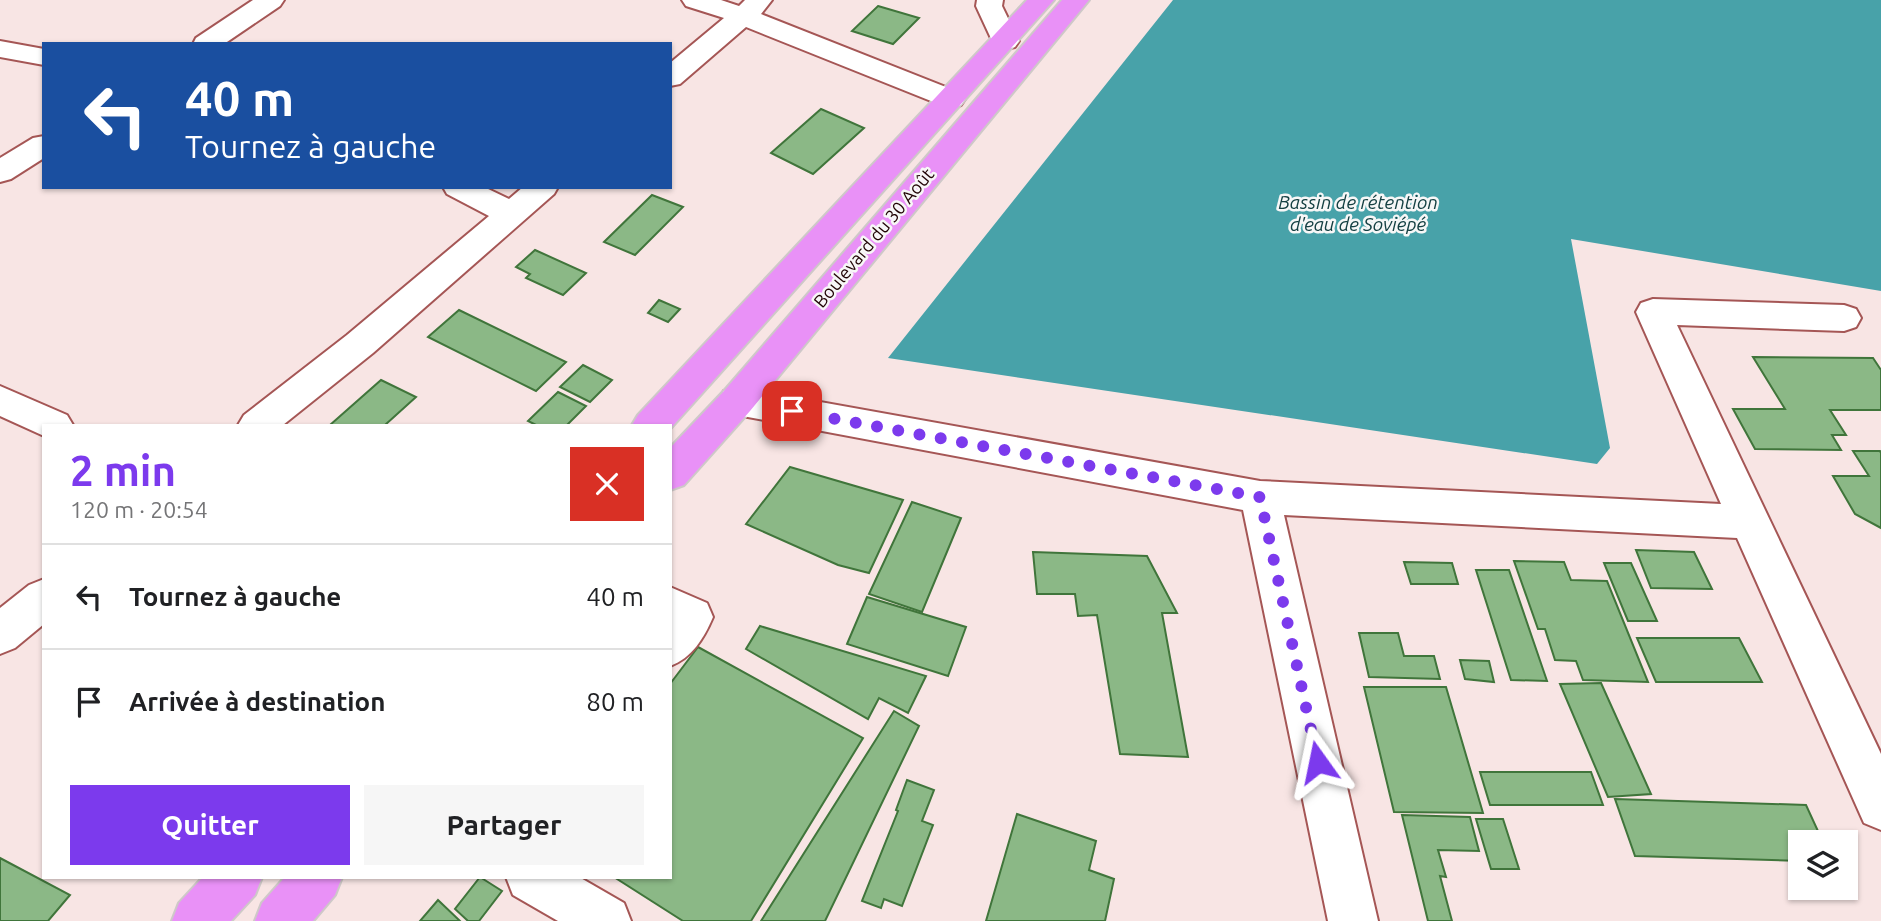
<!DOCTYPE html>
<html lang="fr">
<meta charset="utf-8">
<style>
body{margin:0;font-family:Ubuntu,sans-serif;background:#f6f6f6;color:#202124;height:100vh;display:flex;flex-direction:column;font-size:26px;white-space:nowrap}
*{box-sizing:border-box;margin:0}
p{font-size:23px;color:#757577}
.icon{flex:none;width:38px;height:38px;fill:none;stroke:currentColor;stroke-width:2;stroke-linecap:round;stroke-linejoin:round}
.map{position:relative;flex:1;overflow:hidden}
.side{position:absolute;left:42px;top:424px;width:630px;height:455px;display:flex;flex-direction:column;background:#fff;border-radius:0px;box-shadow:0 2px 5px #0004}
.side>*{flex:none}
.guide{position:absolute;left:42px;top:42px;width:630px;height:147px;border-radius:0px;box-shadow:0 2px 5px #0004;background:#1a4fa0;color:#fff;overflow:hidden}
.controls{position:absolute;left:1788px;top:830px;display:grid;gap:14px}
.controls a{display:grid;place-items:center;width:70px;height:70px;border-radius:0px;background:#fff;box-shadow:0 2px 5px #0004;font-size:35px}
.pin{position:absolute;display:grid;place-items:center;width:60px;height:60px;color:#fff;margin:-30px;border-radius:14px;box-shadow:0 4px 10px #0006}
.me{position:absolute;width:77px;margin:-38px;rotate:348deg;stroke-linejoin:round;filter:drop-shadow(0 0 5px #0008)}
.turn{display:flex;align-items:center;gap:24px;height:147px;padding:0 28px;font-size:32px}
.turn .icon{width:91px;height:91px;stroke-width:2.5}
.turn b{display:block;font-size:49px;line-height:60px}
.round{display:grid;place-items:center;flex:none;width:74px;height:74px;border-radius:0px;background:#f6f6f6}
.headline{display:flex;align-items:center;justify-content:space-between;height:119px;padding:0 28px}
h1{font-size:42px;font-weight:700;line-height:52px;color:#7c3aed}
.button{display:flex;gap:14px;margin-top:auto;padding:14px 28px}
.button a{flex:1;height:80px;border-radius:0px;background:#7c3aed;color:#fff;font-size:28px;font-weight:700;line-height:80px;text-align:center}
.button a+a{background:#f6f6f6;color:#202124}
ul{padding:0;list-style:none}
li{display:flex;align-items:center;gap:21px;height:105px;padding:0 28px;border-top:2px solid #e0e0e0}
li div{flex:1}
li b{display:block;font-size:26px}
li em{font-style:normal}
.map>svg:first-child{display:block}
.water{fill:#48a2a9}
.building{fill:#8bb886;stroke:#40753b;stroke-width:2}
.lines{fill:none;stroke-linecap:round;stroke-linejoin:round}
.minor-casing{stroke:#a55655;stroke-width:4}
.highway-casing{stroke:#cec8c8;stroke-width:4}
.minor{fill:#fff;fill-rule:evenodd}
.highway{fill:#e991f7;fill-rule:evenodd}
.route{stroke:#7c3aed;stroke-width:12;stroke-dasharray:0 21.6}
.labels{text-anchor:middle;stroke-width:5;stroke-linejoin:round;paint-order:stroke}
.street-label{font-size:18px;fill:#200304;stroke:#f7f7f7}
.water-label{font-size:19px;font-style:italic;fill:#154043;stroke:#f7f7f7}
</style>
<div class="map">
<svg width="1881" height="921" viewBox="0 0 1881 921">
<rect width="100%" height="100%" fill="#f8e5e4"/>
<path class="water" d="M1173,0h708v291l-310,-52 39,209 -13,16 -709,-106z"/>
<g class="building">
<path d="M878,6l41,12 -26,26 -41,-13z"/>
<path d="M821,109l43,19 -51,46 -42,-21z"/>
<path d="M652,195l31,12 -48,48 -31,-13z"/>
<path d="M535,250l51,23 -23,22 -37,-17 4,-4 -14,-7z"/>
<path d="M659,300l21,9 -12,13 -20,-9z"/>
<path d="M459,310l107,52 -30,29 -108,-54z"/>
<path d="M1753,357l120,1 8,12v40h-51l16,25h-14l9,15 -86,-1 -22,-40h52z"/>
<path d="M583,365l29,15 -22,22 -30,-15z"/>
<path d="M381,380l35,17 -31,28h-55z"/>
<path d="M558,392l28,14 -19,19h-31l-8,-4z"/>
<path d="M1853,451h27l1,2v75l-26,-14 -22,-38h36z"/>
<path d="M790,467l113,33 -34,73 -31,-8 -92,-41z"/>
<path d="M912,502l49,16 -39,94 -53,-18z"/>
<path d="M1636,550l58,2 18,37 -61,-1z"/>
<path d="M1033,552l114,4 30,57h-15l26,144 -68,-3 -23,-139 -19,1 -3,-22h-38z"/>
<path d="M1514,561l50,1 7,18 36,1 41,101 -65,-2 -7,-19 -21,-1 -10,-31h-7z"/>
<path d="M1404,562l48,1 6,21h-47z"/>
<path d="M1604,563h27l26,58h-29z"/>
<path d="M1476,570h33l38,111 -36,-1z"/>
<path d="M867,597l99,30 -18,49 -101,-32z"/>
<path d="M760,626l166,50 -18,37 -29,-15 -11,21 -122,-70z"/>
<path d="M1359,633h39l6,23h30l6,23 -71,-2z"/>
<path d="M1637,638h102l23,44h-106z"/>
<path d="M698,647l165,91 -112,183h-68l-69,-44h56v-193z"/>
<path d="M1460,660l29,1 5,21 -29,-3z"/>
<path d="M1601,683l50,111 -43,3 -48,-113z"/>
<path d="M1364,687h82l37,126 -89,-1z"/>
<path d="M894,711l25,15 -94,195h-64z"/>
<path d="M1480,772h111l12,33h-113z"/>
<path d="M907,780l27,10 -12,31 11,4 -31,81 -18,-7 -3,9 -19,-7 36,-90 -2,-1z"/>
<path d="M1615,799l191,6 17,37h-22v19l-166,-5z"/>
<path d="M1017,814l79,27 -7,29 25,9 -9,42h-119z"/>
<path d="M1402,815l68,2 9,34 -41,-1 8,27 -6,-1 12,45h-24z"/>
<path d="M1476,819h27l16,50h-28z"/>
<path d="M0,858l70,37 -22,26h-48z"/>
<path d="M480,877l22,14 -23,30h-11l-13,-12z"/>
<path d="M438,900l22,21h-40z"/>
</g>
<g class="lines">
<defs>
<g id="minor">
<path d="M253,0h31l-4,6 -56,38h-31l3,-6z"/>
<path d="M682,0h39l18,6 6,-6h27l-11,14 200,79 4,6 -4,6 -10,3 -10,-3 -195,-78 -66,57 -10,2v-23l54,-45 -38,-12z"/>
<path d="M977,0h26l-1,6 17,35 -4,6 -10,2 -10,-2 -19,-41z"/>
<path d="M0,41l44,8v16l-44,-8z"/>
<path d="M44,136v22l-33,21 -11,3v-24l33,-20z"/>
<path d="M443,187h41l25,12 14,-12h35l-4,7 -181,159 -90,72h-45l6,-10 103,-80 142,-119 -42,-22z"/>
<path d="M1653,299l191,6 12,4 5,9 -5,9 -12,4 -167,-6 204,429v76l-17,-7 -127,-285 -453,-23 94,406h-50l-85,-411 -506,-95 -13,-4 -5,-10 5,-10 13,-4 523,94 461,23 -85,-192 5,-9z"/>
<path d="M0,386l67,29 6,10h-29v11l-44,-20z"/>
<path d="M44,579v45l-29,24 -15,6v-46l29,-23z"/>
<path d="M670,587l37,16 6,14c-9,21 -21,41 -43,49z"/>
<path d="M506,877h73l45,26 7,18h-73l-45,-26z"/>
</g>
<g id="highway">
<path d="M1027,0h27l-384,429v-4h-38l6,-10z"/>
<path d="M1062,0h27l-339,411 -66,74 -14,5v-42l54,-57z"/>
<path d="M203,877h59l-7,18 -24,26h-59l7,-18z"/>
<path d="M285,877h57l-7,18 -22,26h-58l7,-18z"/>
</g>
</defs>
<use href="#minor" class="minor-casing"/>
<use href="#highway" class="highway-casing"/>
<use href="#minor" class="minor"/>
<use href="#highway" class="highway"/>
</g>
<g class="lines">
<path class="route" d="M792,411l468,86 58,265"/>
</g>
<g class="labels">
<g class="street-label">
<text transform="translate(874 238) rotate(-50)" y="6">Boulevard du 30 Août</text>
</g>
<g class="water-label">
<text x="1358" y="209">Bassin de rétention<tspan x="1358" dy="22">d'eau de Soviépé</tspan></text>
</g>
</g>
</svg>
<div class="controls">
<a><svg class="icon" aria-label="layers" viewBox="0 0 24 24"><path d="M12 4l9 5-9 5-9-5zM3 14l9 5 9-5"/></svg></a>
</div>
<div class="pin" style="left:792px;top:411px;background:#d93025"><svg class="icon" aria-label="arrive" viewBox="0 0 24 24"><path d="M6 21V4h12l-3 4 3 4H6"/></svg></div>
<svg class="me" style="left:1318px;top:762px" viewBox="-20 -20 40 40"><path d="M0-17L14 15 0 8-14 15z" fill="#7c3aed" stroke="#fff" stroke-width="4"/></svg>
<div class="guide">
<div class="turn"><svg class="icon" aria-label="left" viewBox="0 0 24 24"><path d="M17 20v-9H6M10 6l-5 5 5 5"/></svg><div><b>40 m</b>Tournez à gauche</div></div>
</div>
<section class="side">
<div class="headline"><div><h1>2 min</h1><p>120 m · 20:54</p></div><a class="round" style="background:#d93025;color:#fff"><svg class="icon" aria-label="close" viewBox="0 0 24 24"><path d="M6 6l12 12M18 6L6 18"/></svg></a></div>
<ul>
<li><svg class="icon" aria-label="left" viewBox="0 0 24 24"><path d="M17 20v-9H6M10 6l-5 5 5 5"/></svg><div><b>Tournez à gauche</b></div><em>40 m</em></li>
<li><svg class="icon" aria-label="arrive" viewBox="0 0 24 24"><path d="M6 21V4h12l-3 4 3 4H6"/></svg><div><b>Arrivée à destination</b></div><em>80 m</em></li>
</ul>
<div class="button"><a>Quitter</a><a>Partager</a></div>
</section>
</div>
